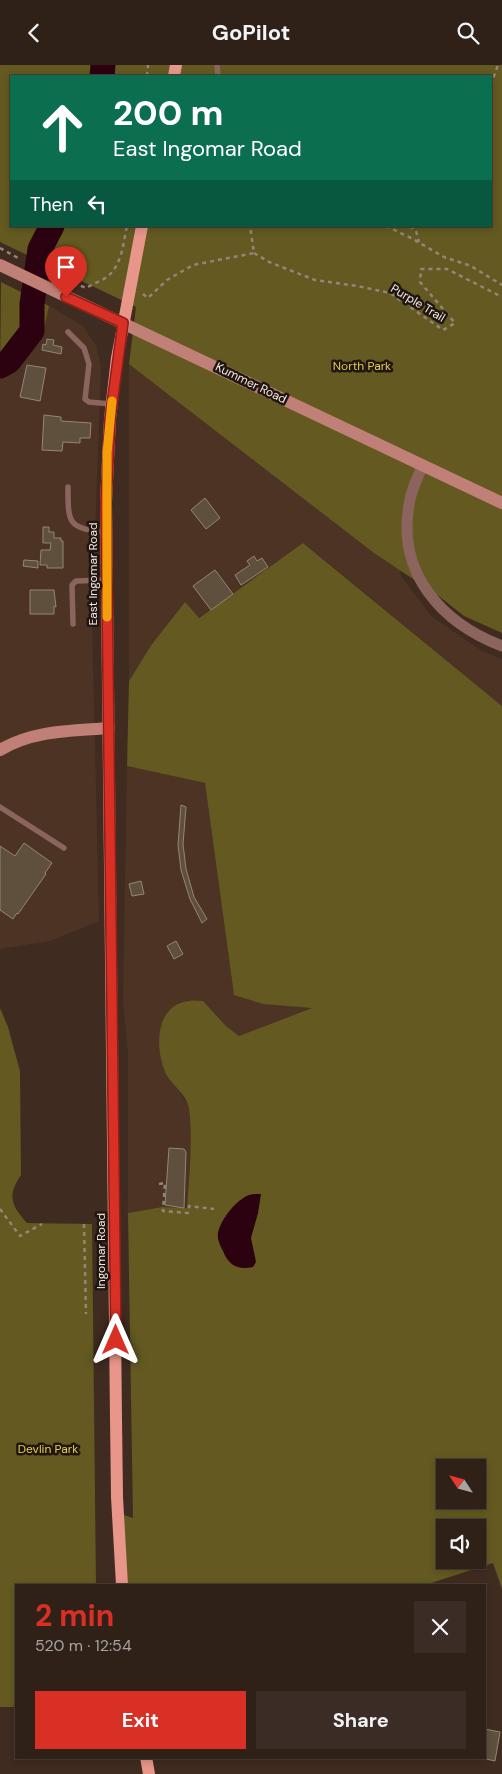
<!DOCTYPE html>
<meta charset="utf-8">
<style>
body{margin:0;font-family:"DM Sans",sans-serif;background:#3b2d25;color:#f1f3f6;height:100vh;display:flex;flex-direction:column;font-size:19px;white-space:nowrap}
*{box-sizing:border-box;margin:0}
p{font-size:16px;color:#a7a3a2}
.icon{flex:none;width:28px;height:28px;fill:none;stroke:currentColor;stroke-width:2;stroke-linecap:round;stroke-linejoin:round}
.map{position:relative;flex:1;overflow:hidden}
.details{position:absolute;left:15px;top:1519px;width:471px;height:175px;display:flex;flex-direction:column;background:#2f2018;border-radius:0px;box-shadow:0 2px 8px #0003,0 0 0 1px #4a3e37}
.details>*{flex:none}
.guide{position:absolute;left:10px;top:10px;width:482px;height:152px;border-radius:0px;box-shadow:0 2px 8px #0003,0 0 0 1px #4a3e37;background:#0b6e4f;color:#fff;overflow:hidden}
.needle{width:32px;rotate:306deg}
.buttons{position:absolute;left:436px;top:1394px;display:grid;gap:10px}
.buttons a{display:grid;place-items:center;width:50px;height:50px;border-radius:0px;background:#2f2018;box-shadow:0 2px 8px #0003,0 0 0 1px #4a3e37;font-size:25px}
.pin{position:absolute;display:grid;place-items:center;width:42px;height:42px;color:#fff;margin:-51px -21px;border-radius:50% 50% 50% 0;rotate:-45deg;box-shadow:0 0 5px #0007}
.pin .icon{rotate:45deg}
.me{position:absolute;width:55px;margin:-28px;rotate:0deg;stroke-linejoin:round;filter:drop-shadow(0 0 4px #0008)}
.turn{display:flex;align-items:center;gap:18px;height:105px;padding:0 20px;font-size:22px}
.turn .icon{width:65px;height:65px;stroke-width:2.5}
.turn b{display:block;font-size:35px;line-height:42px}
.then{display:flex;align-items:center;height:48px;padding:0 20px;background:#0003;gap:10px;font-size:19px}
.round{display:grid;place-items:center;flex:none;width:52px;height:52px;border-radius:0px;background:#3b2d25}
.overview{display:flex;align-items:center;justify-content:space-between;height:85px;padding:0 20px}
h1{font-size:30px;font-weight:700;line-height:38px;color:#d93025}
.cta{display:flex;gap:10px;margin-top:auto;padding:10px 20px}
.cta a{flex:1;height:58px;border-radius:0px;background:#d93025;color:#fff;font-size:20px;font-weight:700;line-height:58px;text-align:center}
.cta a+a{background:#3b2d25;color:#f1f3f6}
header{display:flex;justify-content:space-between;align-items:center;height:65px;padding:0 20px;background:#2f2018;font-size:22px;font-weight:700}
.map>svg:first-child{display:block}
.built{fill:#4d3324}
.green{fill:#635921;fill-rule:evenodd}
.water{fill:#2c0211}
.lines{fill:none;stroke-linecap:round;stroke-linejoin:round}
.river{stroke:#2c0211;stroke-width:25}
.building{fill:#5e503d;stroke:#958671}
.path{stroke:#95847a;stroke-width:2.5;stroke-dasharray:4 4;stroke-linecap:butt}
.lane{stroke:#8c645e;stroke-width:5.5}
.street{stroke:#8c645e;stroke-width:11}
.secondary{stroke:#c07f77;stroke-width:12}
.primary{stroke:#e8958a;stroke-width:12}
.route-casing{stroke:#8d1f18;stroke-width:12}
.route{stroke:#d93025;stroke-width:9}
.slow{stroke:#f59e0b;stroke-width:9}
.labels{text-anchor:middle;stroke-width:5;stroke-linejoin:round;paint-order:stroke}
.street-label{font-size:12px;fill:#f5e8e0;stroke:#1f1611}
.park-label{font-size:12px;fill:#e7cf4a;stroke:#1f1611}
</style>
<header><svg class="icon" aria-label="back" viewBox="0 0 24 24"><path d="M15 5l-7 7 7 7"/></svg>GoPilot<svg class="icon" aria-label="search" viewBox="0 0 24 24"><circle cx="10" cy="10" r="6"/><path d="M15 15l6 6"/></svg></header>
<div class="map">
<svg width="502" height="1709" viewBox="0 0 502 1709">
<rect width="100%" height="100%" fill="#3f2b20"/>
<g class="built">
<path d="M49,241l34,20 13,20 5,21 -9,252 7,302 -49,20 -50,8v-570l31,-27 12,-18z"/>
<path d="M138,293l255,168 8,50 30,40 51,35 20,8v47l-198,-163 -106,75 -14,-15 -32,41 -23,37v-317z"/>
<path d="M127,701l78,17 29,212 29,9 51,3 -75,29 -13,-10 -16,-18 -21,-8 -11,4 -10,8 12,81 9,13 2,41 -4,62 -25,-2 -34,6v-160l-5,-52z"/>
</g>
<g class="green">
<path d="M0,0h502v568l-38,-17 -24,-19 -66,-44 -245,-189 7,-57 -136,-65zM11,11h480v150h-480z"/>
<path d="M1,217l48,24 -6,28 -12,18 -31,27z"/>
<path d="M303,478l199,163v883l-9,-26 -68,22h-303l-4,-72 15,5 -5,-305 34,-6 25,1c2,-32 6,-66 2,-99 -1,-13 -17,-24 -23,-35 -11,-24 -12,-68 22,-73 4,-1 10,0 15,0l23,25 13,10 73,-28 -49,-4 -29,-9 -29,-212 -78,-17 2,-85 23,-37 33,-42 14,16zM445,1402h33v33h-33zM445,1462h33v33h-33z"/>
<path d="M0,943l8,19 12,44 1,104c-14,21 -10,30 6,48l65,1 4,361h-80v122h-16z"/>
</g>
<path class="water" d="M261,1129l-3,19 -7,25 5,24 -3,5c-15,3 -24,-1 -30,-16 -3,-6 -6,-11 -5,-18 3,-14 18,-33 31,-38 4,-1 9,-1 12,-1z"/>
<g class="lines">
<g class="river">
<path d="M102,11l1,-11"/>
<path d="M0,301l9,-5 23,-30v-27l8,-55 12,-23"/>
</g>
</g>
<g class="building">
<path d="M47,274l7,1 -1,5 9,2 -1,7 -19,-4 1,-6 3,1z"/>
<path d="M27,300l19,3 -6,33 -20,-4z"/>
<path d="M44,350l17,2v4l30,2 -1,15h-10v5l-17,-1 -1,9 -20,-1z"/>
<path d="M205,433l15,20 -14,11 -15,-19z"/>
<path d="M43,462h6v5h5v6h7v3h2v27h-16v-3h-7l1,-15h9l1,-7h-8z"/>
<path d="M254,491l3,5 5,-3 6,9 -27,18 -6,-10 15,-10 -3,-4z"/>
<path d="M24,495l14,1v7l-15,-2z"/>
<path d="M215,505l18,24 -22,16 -18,-24z"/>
<path d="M30,525h24l2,17 -2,-1v8h-24z"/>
<path d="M181,740l5,2 -3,37 3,25 8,28 13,22 -5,4 -12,-24 -9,-29 -3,-25z"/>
<path d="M24,778l28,20 -7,10 1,1 -28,40 -1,-1 -4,6 -13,-9v-64l15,10z"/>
<path d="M141,816l3,13 -12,2 -3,-12z"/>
<path d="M176,876l7,13 -9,5 -7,-13z"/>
<path d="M169,1083l15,1 2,3 -2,56 -19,-3z"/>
<path d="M485,1664l15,3 -5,29 -18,-4h8z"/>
</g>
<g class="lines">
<g class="path">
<path d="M147,11l1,-11"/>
<path d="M491,20l7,-20"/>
<path d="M386,161l25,12 33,19 27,9 31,19"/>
<path d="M410,161l6,5 3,11"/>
<path d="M0,183l18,10"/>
<path d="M254,188l15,9 46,18 42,6 33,7 53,37 12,-7 -35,-41 1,-13h26l55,28"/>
<path d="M66,215l20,8c7,-4 15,-7 21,-11 15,-12 16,-33 20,-51"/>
<path d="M143,229l5,4 19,-18 26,-15 61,-12 -4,-27"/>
<path d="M159,1119l6,-1 -2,28 25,2 1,-7 25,3"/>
<path d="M0,1144l20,27 22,-12"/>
<path d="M84,1159l2,90"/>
</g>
<g class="lane">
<path d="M217,0l1,11"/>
<path d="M68,267l16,16 5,16 -4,35 4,3 22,2"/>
<path d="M68,422c0,38 0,40 38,46"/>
<path d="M73,559l-1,-39 4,-4 31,-1"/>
<path d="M0,742l64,41"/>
</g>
<path class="street" d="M423,400c-6,13 -12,26 -14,40 -12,69 33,118 93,141"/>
<g class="secondary">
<path d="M0,200l502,238"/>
<path d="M0,685c33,-20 72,-19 109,-22"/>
</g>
<g class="primary">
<path d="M174,11l2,-11"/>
<path d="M122,1520l-5,-88 -1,-79 -10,-916 4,-83 7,-61 25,-132"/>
<path d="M146,1692l3,17"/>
</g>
</g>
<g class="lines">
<defs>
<path id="route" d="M66,232l57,26 -13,96 -4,83 10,838"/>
</defs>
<use href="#route" class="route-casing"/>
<use href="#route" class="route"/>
<path class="slow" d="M107,552v-164l5,-52"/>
</g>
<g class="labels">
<g class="street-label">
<text transform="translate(418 238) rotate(31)" y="4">Purple Trail</text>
<text transform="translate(251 318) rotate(26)" y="4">Kummer Road</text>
<text transform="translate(93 509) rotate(-90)" y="4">East Ingomar Road</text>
<text transform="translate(101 1186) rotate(-90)" y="4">Ingomar Road</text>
</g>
<g class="park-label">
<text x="362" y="305">North Park</text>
<text x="48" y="1388">Devlin Park</text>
</g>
</g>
</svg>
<div class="buttons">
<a><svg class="needle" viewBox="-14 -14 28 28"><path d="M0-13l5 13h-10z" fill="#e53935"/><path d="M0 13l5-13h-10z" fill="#a7a3a2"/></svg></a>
<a><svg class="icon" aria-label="sound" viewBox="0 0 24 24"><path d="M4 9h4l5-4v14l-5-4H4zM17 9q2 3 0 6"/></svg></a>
</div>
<div class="pin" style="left:66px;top:232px;background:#d93025"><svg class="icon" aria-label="arrive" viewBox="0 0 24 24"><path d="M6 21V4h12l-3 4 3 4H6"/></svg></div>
<svg class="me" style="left:116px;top:1275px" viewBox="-20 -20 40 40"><path d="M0-17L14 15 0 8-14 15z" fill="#d93025" stroke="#fff" stroke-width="4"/></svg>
<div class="guide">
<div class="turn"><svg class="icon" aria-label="ahead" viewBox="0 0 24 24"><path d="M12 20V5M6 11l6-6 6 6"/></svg><div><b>200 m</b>East Ingomar Road</div></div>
<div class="then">Then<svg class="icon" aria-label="left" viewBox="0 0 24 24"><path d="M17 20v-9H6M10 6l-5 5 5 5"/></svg></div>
</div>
<section class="details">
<div class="overview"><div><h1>2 min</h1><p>520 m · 12:54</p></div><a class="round"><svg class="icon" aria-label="close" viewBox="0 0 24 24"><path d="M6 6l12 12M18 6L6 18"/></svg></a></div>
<div class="cta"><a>Exit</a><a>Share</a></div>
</section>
</div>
